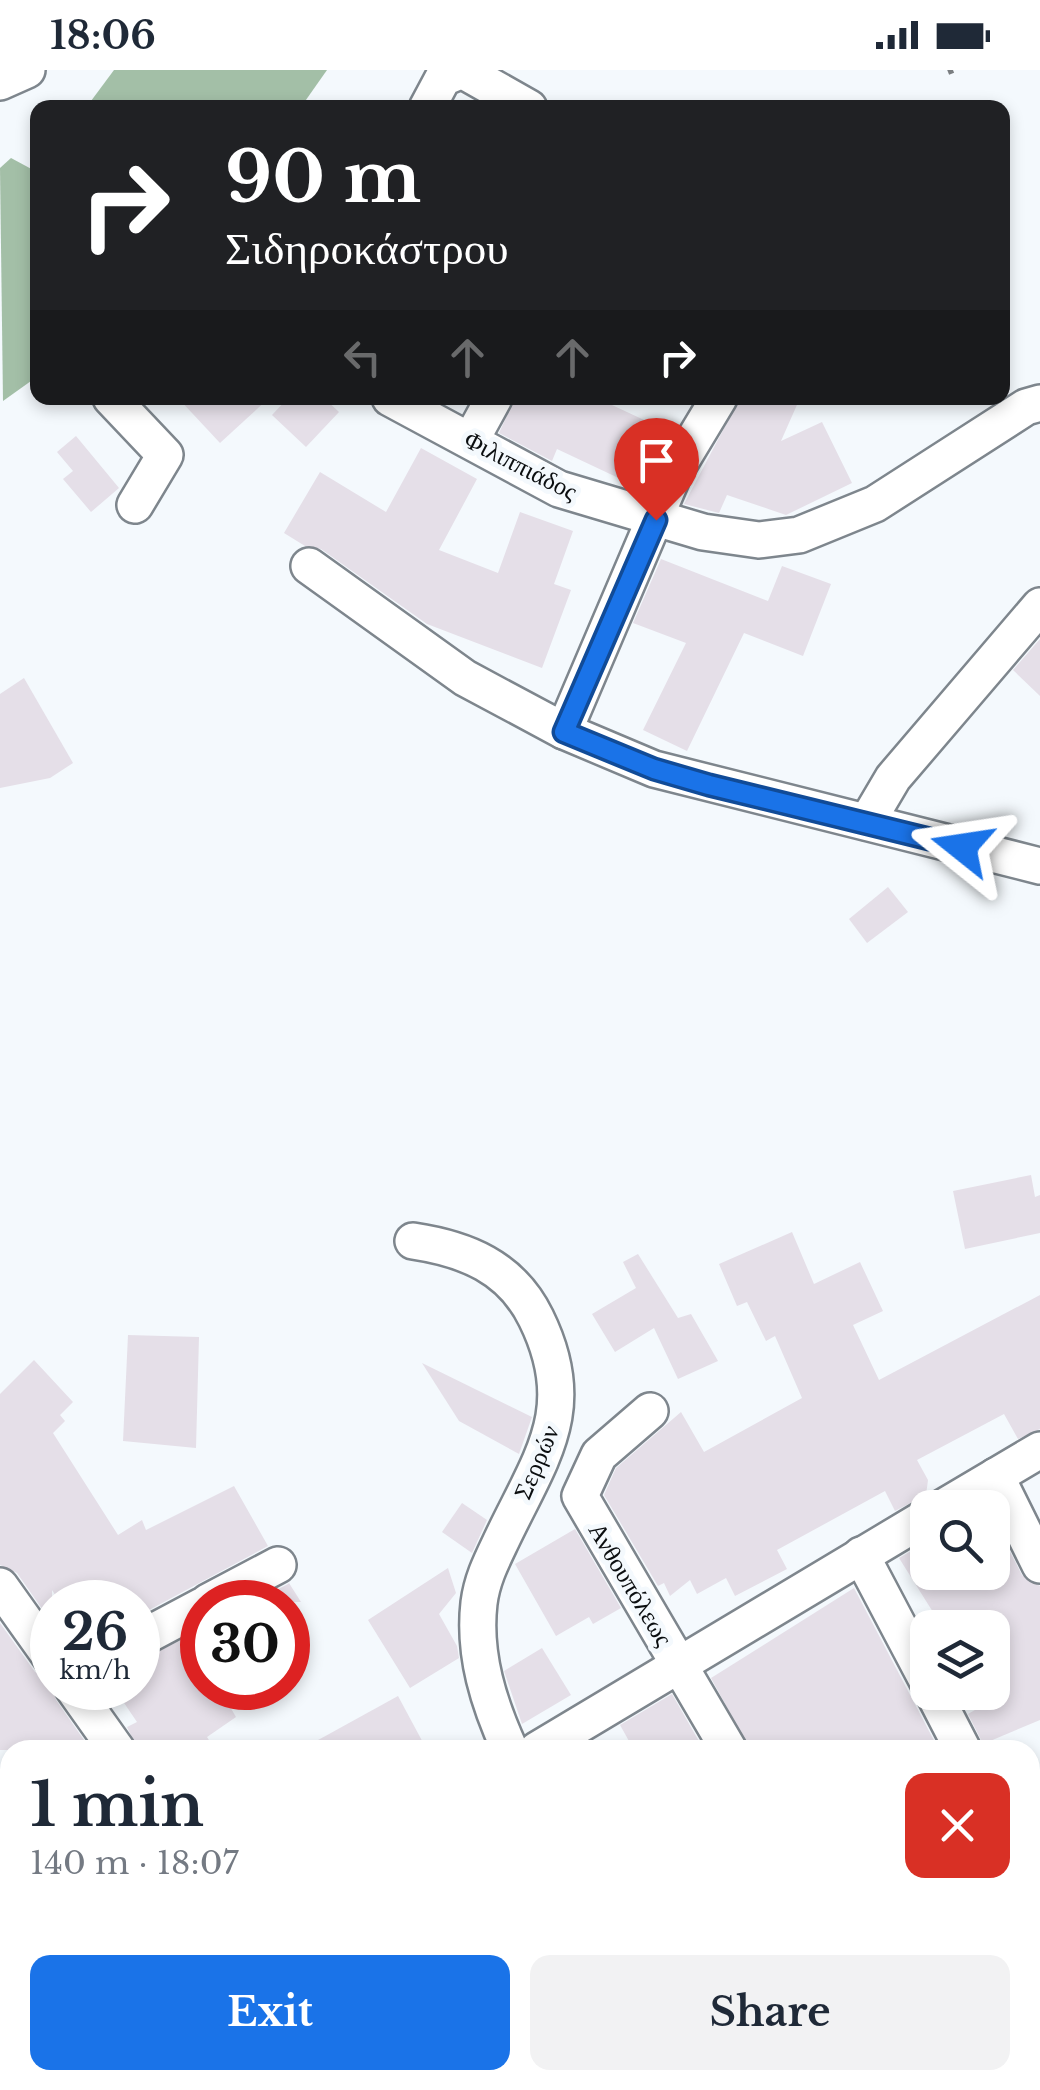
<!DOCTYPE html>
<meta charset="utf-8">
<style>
body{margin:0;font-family:"Libre Baskerville",serif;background:#f2f2f3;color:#1f2937;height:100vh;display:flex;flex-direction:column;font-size:38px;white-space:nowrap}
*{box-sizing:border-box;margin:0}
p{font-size:32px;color:#747a83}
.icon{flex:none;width:55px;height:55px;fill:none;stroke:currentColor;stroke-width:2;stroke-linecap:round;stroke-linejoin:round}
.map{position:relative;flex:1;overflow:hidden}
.panel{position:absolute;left:0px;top:1670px;width:1040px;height:350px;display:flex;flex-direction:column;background:#fff;border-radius:30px 30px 0 0;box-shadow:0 5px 15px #0003}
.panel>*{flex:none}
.guide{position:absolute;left:30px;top:30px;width:980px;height:305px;border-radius:20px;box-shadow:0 5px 15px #0003;background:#202124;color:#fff;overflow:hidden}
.controls{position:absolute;left:910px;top:1420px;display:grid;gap:20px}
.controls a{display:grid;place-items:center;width:100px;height:100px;border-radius:20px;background:#fff;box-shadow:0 5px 15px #0003;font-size:50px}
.speed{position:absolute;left:30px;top:1510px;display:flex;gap:20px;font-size:50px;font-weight:700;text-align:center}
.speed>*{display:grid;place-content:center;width:130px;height:130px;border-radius:50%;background:#fff;box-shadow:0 5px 15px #0003;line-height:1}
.speed small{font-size:25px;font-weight:400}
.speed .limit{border:15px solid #d22;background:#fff;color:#111}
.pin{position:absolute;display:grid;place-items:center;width:85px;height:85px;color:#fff;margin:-102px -42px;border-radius:50% 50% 50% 0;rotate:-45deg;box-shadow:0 0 10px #0007}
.pin .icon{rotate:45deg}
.me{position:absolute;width:110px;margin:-55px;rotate:285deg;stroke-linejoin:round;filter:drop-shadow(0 0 8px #0008)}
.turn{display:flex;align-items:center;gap:35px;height:210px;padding:0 30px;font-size:45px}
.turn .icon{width:130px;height:130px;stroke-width:2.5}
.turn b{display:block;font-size:70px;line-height:85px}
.lanes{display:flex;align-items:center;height:95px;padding:0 30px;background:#0003;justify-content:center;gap:50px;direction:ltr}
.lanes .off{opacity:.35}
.round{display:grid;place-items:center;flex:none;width:105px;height:105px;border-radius:20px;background:#f2f2f3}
.headline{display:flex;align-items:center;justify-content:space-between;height:170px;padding:0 30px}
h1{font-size:60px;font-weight:800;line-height:75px}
.cta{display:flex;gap:20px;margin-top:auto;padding:20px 30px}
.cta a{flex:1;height:115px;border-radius:20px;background:#1a73e8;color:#fff;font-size:40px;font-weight:800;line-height:115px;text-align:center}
.cta a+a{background:#f2f2f3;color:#1f2937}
.status{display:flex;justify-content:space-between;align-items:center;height:70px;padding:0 50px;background:#fff;direction:ltr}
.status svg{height:28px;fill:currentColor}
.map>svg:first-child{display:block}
.forest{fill:#a3bfa7}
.building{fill:#e5dfe8}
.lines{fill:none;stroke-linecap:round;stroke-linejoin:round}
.minor-casing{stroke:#7e868d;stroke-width:40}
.path{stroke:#7a7e81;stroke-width:6;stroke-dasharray:8 5;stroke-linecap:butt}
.minor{stroke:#fff;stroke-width:35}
.route-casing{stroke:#114b97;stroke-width:25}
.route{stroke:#1a73e8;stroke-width:18}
.labels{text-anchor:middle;stroke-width:10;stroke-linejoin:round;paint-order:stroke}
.street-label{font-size:25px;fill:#0b0e10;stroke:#f4f9fd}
</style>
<div class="status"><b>18:06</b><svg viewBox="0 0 49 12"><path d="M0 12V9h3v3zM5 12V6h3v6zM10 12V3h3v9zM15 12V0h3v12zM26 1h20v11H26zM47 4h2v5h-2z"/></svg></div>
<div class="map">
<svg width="1040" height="2020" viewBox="0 0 1040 2020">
<rect width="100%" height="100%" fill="#f4f9fd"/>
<g class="forest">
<path d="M114,0h213l-26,37h-209l-1,-6z"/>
<path d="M11,88l26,14 1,204 -35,25 -3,-233z"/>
</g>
<g class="building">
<path d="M178,328h91l-49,45z"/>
<path d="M288,328h36l15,14 -33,35 -34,-32z"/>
<path d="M515,328h82l60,28 -6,14 14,6 -21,44 -87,-41 -5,12 -53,-28z"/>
<path d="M740,328h60l-19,43 41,-19 30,61 -66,32 -59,-20 -8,18 -35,-9z"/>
<path d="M76,366l43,52 -28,24 -28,-33 10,-8 -16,-19z"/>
<path d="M421,378l56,31 -38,71 59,23 22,-61 53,19 -19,53 17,6 -29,78 -115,-44 -106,-75 -16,-3 -21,-13 36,-61 66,40z"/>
<path d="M661,489l107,42 14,-35 49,18 -28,72 -59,-23 -57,118 -44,-21 43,-87 -53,-20z"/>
<path d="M1040,569v57l-27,-26z"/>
<path d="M24,608l49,85 -23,15 -50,10v-94z"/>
<path d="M888,817l20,25 -41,31 -18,-24z"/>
<path d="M1031,1105l4,22 5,-2v38l-75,16 -12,-58z"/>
<path d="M792,1162l22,52 46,-22 23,49 -30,14 26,55 161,-85v134l-22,10 -14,-25 -87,46 11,20 -2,15 -31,16 -10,-20 -108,59 10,19 -52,27 -9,-18 -29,16 -7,-14 -20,16 -6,-13 -6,3 -54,-91 12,-27 65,-56 23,40 98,-54 -27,-62 -9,5 -19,-39 -10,4 -18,-42z"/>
<path d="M638,1184l40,64 13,-4 27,47 -40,18 -24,-51 -39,24 -23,-38 44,-26 -13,-26z"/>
<path d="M128,1265l71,2 -3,111 -73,-7z"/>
<path d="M34,1290l39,42 -13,13 5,6 -12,12 65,102 24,-15 4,10 88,-44 34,60 -130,70v-14h-78l-8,-12v33l-35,-50 -17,-8v-171z"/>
<path d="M422,1293l110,54 -13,37 -60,-33z"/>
<path d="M462,1433l25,17 -15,33 -30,-21z"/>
<path d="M993,1449l29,56 18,11v134l-57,24 -15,-30 19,-11 -5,-9 10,-2v-64h-49l-44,-70 29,-17v31h64z"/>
<path d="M575,1459l46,79 -28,16 -4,-7 -33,19 -41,-72z"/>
<path d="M448,1498l8,25 -17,21 18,32 2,12 -49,30 -42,-68z"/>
<path d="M289,1513l12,19h-48l35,-18z"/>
<path d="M854,1518l85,162h-189l-39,-72z"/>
<path d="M0,1553l35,49 17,8 4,20 35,50h-91z"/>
<path d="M202,1560v58h17l17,29 -29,20 8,13h-77l-11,-23 10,-5 -23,-34h24v-27z"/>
<path d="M542,1578l29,47 -49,29 -18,-53z"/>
<path d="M672,1624l32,56h-70l-14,-25z"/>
<path d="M398,1626l29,54h-127z"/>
</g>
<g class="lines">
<defs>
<g id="minor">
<path d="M0,12l27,-12"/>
<path d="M427,38l16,-30 19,-8 67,38"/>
<path d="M111,328l54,57 -30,50"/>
<path d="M390,328l169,91 144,43 56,8 40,-5 76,-31 151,-97 14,-4"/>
<path d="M471,370l23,-42"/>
<path d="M309,496l156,112 99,53 90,38 386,97"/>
<path d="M564,661l111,-260 44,-73"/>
<path d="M867,752l26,-44 147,-172"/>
<path d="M413,1171c53,8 98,26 123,77 45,91 5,139 -34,221 -10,21 -20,40 -23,64 -6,52 10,101 31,147"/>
<path d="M650,1341l-51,44 -19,41 149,254"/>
<path d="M996,1406l44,89"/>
<path d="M942,1438l98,-58"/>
<path d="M861,1485l67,127"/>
<path d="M0,1516l52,73"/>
<path d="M208,1532l70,-37"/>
<path d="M138,1570l64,-34"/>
<path d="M73,1618l44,62"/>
<path d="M933,1622l30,58"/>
<path d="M537,1680l391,-234"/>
<path d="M1030,1806l10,19"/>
<path d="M0,1994l10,-5"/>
<path d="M115,2010l4,10"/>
<path d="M308,2010l5,10"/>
<path d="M635,2010l6,10"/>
<path d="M925,2010l6,10"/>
<path d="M1030,2020l10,-7"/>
</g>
</defs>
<use href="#minor" class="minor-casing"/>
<path class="path" d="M948,2l5,-2"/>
<use href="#minor" class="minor"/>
</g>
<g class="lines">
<defs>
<path id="route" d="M656,450l-92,212 90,37 55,16 253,62"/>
</defs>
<use href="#route" class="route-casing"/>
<use href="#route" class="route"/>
</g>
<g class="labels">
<g class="street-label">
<text transform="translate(521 395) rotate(27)" y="9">Φιλιππιάδος</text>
<text transform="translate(536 1392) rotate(-67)" y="9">Σερρών</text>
<text transform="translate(631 1514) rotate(59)" y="9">Ανθουπόλεως</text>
</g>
</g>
</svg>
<div class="controls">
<a><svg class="icon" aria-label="search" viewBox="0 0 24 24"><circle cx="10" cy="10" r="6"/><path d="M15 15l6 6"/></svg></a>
<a><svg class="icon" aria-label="layers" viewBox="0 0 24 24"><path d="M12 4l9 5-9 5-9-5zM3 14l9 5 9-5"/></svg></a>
</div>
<div class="speed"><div>26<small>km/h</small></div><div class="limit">30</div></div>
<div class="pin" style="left:656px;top:450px;background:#d93025"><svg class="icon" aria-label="arrive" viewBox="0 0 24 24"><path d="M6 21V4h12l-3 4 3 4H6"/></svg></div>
<svg class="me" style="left:962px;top:777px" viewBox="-20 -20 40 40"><path d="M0-17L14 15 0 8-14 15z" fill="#1a73e8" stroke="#fff" stroke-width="4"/></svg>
<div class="guide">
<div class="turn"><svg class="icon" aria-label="right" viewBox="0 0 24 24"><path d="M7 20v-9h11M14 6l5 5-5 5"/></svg><div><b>90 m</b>Σιδηροκάστρου</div></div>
<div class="lanes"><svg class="icon off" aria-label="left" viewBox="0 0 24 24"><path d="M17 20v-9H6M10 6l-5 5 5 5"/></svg><svg class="icon off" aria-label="ahead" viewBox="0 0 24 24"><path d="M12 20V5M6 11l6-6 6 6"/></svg><svg class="icon off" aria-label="ahead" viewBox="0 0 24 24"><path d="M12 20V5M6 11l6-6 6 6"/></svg><svg class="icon" aria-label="right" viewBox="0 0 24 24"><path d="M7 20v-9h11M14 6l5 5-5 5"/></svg></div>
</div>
<section class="panel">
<div class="headline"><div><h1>1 min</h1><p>140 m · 18:07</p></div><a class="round" style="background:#d93025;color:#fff"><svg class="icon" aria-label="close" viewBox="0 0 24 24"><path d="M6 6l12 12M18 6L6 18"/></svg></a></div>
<div class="cta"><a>Exit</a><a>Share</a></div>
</section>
</div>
